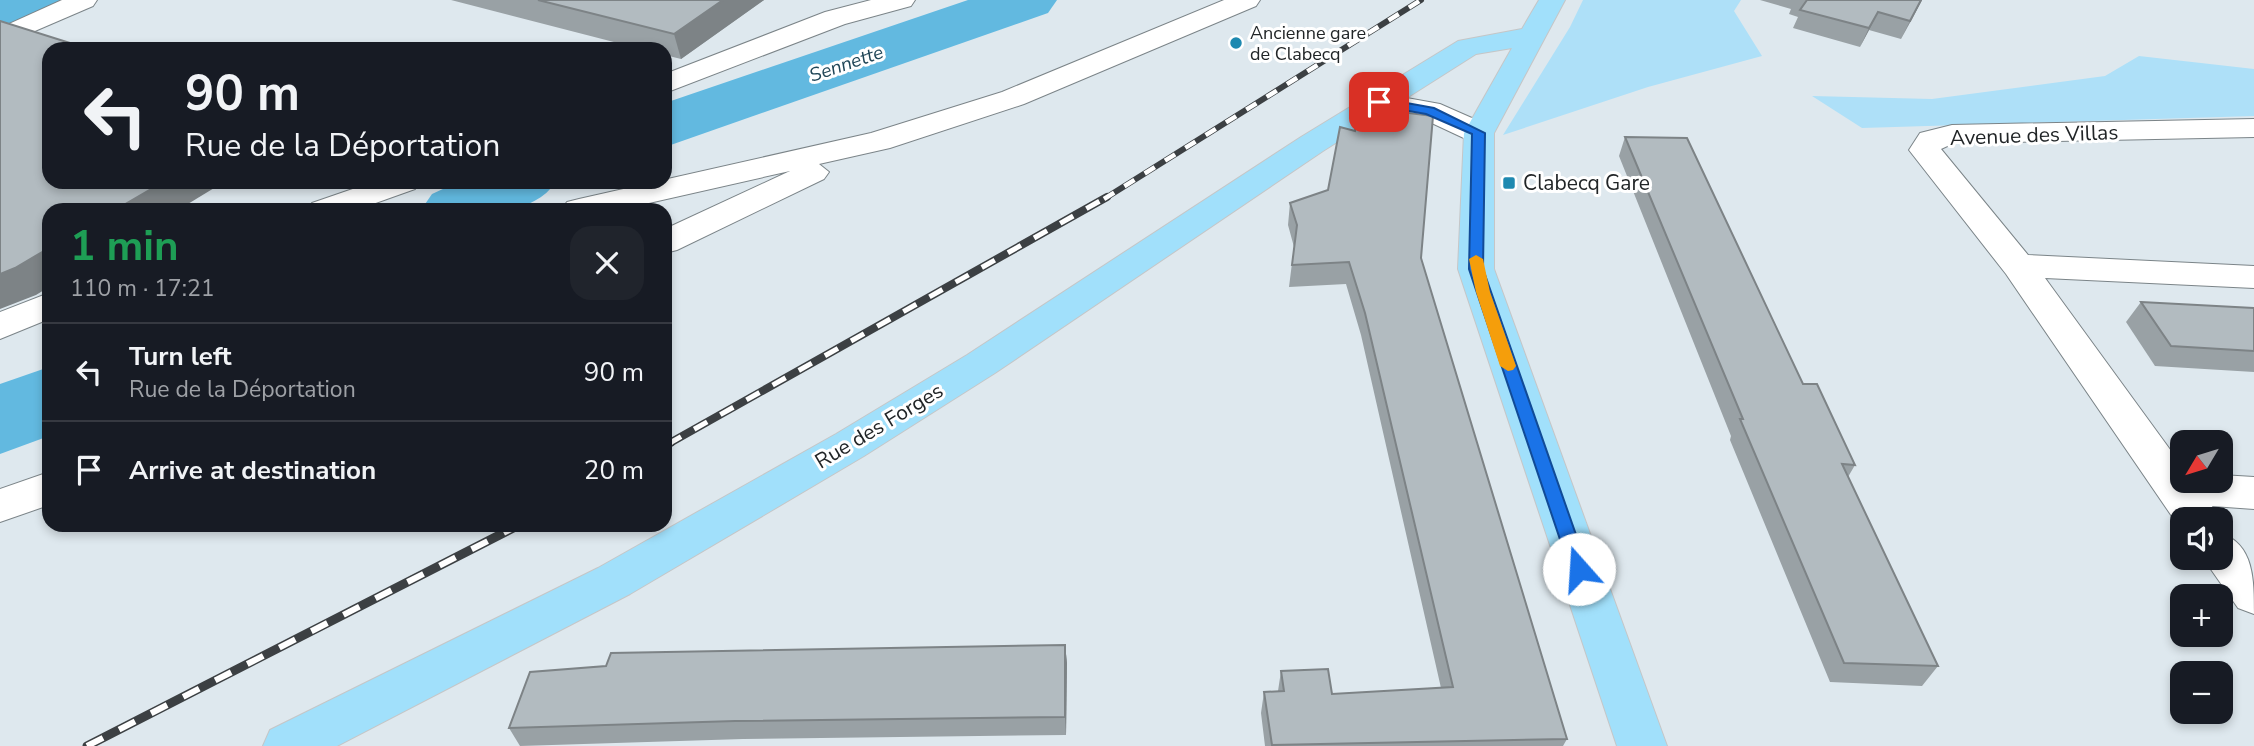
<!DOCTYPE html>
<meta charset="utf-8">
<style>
body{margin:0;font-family:"Nunito Sans",sans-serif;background:#20242c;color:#f1f3f6;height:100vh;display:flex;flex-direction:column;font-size:26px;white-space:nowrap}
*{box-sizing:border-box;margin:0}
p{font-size:23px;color:#9ea1a6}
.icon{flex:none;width:38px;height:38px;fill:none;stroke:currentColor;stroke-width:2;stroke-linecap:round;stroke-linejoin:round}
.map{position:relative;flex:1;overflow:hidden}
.sheet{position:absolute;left:42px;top:203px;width:630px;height:329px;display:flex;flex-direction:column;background:#171b24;border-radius:21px;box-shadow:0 4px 10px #0003}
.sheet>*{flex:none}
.hud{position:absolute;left:42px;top:42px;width:630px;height:147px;border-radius:21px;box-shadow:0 4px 10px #0003;background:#171b24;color:#f1f3f6;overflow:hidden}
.needle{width:46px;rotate:232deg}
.tools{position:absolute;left:2170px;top:430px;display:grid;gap:14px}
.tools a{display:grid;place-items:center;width:63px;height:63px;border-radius:14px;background:#171b24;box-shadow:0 4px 10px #0003;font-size:35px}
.pin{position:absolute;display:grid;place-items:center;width:60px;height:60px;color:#fff;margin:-30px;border-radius:14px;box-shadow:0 4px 10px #0006}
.me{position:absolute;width:77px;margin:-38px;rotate:341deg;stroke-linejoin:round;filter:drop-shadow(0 0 5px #0008)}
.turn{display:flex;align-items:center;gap:24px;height:147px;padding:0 28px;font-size:32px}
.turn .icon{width:91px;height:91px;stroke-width:2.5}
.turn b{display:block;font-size:49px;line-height:60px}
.round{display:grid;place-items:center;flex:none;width:74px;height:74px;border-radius:21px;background:#20242c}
.summary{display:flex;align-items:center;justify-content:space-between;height:119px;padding:0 28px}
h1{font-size:42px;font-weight:700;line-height:52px;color:#1e9e55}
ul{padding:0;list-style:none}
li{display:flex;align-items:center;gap:21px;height:98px;padding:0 28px;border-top:2px solid #363941}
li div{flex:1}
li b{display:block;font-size:26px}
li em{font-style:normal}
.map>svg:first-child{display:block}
.green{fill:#aee0f8}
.water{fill:#62b9e0}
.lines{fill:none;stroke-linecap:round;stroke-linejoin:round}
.river{fill:#62b9e0;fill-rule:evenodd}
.minor-casing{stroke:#7b8488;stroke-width:2}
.major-casing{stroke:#c5c6c7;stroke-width:2}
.minor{fill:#fff;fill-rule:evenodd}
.major{fill:#a1e0fb;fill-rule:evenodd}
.rail-far2-casing{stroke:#3c4043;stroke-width:6}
.rail-far1-casing{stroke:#3c4043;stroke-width:8}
.rail-casing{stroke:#3c4043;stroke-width:9}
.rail-far2{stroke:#fff;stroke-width:4.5;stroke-dasharray:12;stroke-linecap:butt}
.rail-far1{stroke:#fff;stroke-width:5;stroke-dasharray:15;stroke-linecap:butt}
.rail{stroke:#fff;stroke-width:6;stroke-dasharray:18;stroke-linecap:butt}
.wall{fill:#99a1a5}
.shaded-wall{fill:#7d8386}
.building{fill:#b2bbc0;stroke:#7d8386;stroke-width:2}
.route{fill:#1a73e8;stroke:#114b97;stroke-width:2}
.slow{fill:#f59e0b}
.poi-dot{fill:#1e89b0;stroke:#fff;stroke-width:2.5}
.labels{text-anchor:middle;stroke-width:6;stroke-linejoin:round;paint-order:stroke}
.far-poi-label{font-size:18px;fill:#212527;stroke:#fff;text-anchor:start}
.far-water-label{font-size:19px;font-style:italic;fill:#204657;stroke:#fff}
.street-label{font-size:21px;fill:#212527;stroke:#fff}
.poi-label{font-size:21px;fill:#212527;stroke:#fff;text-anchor:start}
</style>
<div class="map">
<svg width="2254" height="746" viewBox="0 0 2254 746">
<rect width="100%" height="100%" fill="#dee8ee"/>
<g class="green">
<path d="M1583,0h158l-7,11 28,45 -114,31 -145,48 67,-108z"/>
<path d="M2139,56l115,13v47l-392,12 -50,-32 120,3 173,-23z"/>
</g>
<path class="water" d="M0,0h66l-66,30z"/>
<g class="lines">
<g class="river">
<path d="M968,0h89l-9,13 -383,134v-44z"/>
<path d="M458,182h98c-29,41 -90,28 -135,28l11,-16z"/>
<path d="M49,367v69l-49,18v-70z"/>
</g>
<defs>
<g id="minor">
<path d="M62,0h35l-4,6 -93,40v-18z"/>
<path d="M871,0h44l-4,6 -66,18 -180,69v-19l160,-62z"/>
<path d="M1224,0h36l-4,6 -232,98 -134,44 -71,16 10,8 -5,7 -147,71 -12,3v-24l125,-58 -172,39 -56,-1 5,-7 12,-3 292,-66 131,-41z"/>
<path d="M1379,93l61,11 50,22 4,7 -4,7 -11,2 -11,-2 -47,-22 -53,-10 -4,-6 4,-6z"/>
<path d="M2254,119v18l-300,6 -13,6 87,106 226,11v22l-209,-10 137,188v15h39v-6l33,2v32l-42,-3 7,14h-37v11l-176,-257 -97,-124 11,-17 32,-8z"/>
<path d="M373,182h47l-5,7 -59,21h-49l5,-7z"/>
<path d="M49,293v26l-49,20v-27z"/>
<path d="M49,472v33l-49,17v-33z"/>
<path d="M2221,533c33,12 33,46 33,81l-16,-6 -35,-50h18z"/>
</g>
<path id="major" d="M1539,0h26l-71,133v136l173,477h-50l-159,-477 6,-136 48,-85 -36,6 -153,97 -328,222 -131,83 -234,138 -293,152h-74l7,-16 328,-162 238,-134 131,-79 334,-218 157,-96 64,-12z"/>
</defs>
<use href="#minor" class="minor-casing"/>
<use href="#major" class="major-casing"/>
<use href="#minor" class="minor"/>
<use href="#major" class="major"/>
<defs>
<path id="rail-far2" d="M1104,199l317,-199"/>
<path id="rail-far1" d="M668,444l439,-247"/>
<g id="rail">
<path d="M665,446l6,-4"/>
<path d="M87,746l432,-221"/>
</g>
</defs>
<use href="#rail-far2" class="rail-far2-casing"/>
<use href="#rail-far1" class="rail-far1-casing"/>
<use href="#rail" class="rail-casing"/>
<use href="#rail-far2" class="rail-far2"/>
<use href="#rail-far1" class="rail-far1"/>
<use href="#rail" class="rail"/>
</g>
<g class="wall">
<path d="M451,0h313l-83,59 -16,-4v-6h-24z"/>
<path d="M1760,0h162l-21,39 -32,-9 -9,17 -67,-19 5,-11 -9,-3 2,-5z"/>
<path d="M1355,131l66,127 146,481 -4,7h-298l-4,-33 3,-21 14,-1 3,-20 51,23 109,-6 -80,-353 -15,-51 -57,3 5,-40 -6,-22 2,-22 38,-13z"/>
<path d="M1625,137l178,247 52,81 -7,12 90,189 -16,20 -92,-4 -100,-242 1,-4 -112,-280z"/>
<path d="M2141,302l113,6v64l-99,-6 -29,-44z"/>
<path d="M1065,645l2,18 -1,72 -323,4 -223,7 -11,-18z"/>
</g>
<g class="shaded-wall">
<path d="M723,0h41l-83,59 -7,-25z"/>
<path d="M1921,0h1l-21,39 9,-18z"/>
<path d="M1878,12l-9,18 -9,17 9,-19z"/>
<path d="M163,182h61l-46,28h-63z"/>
<path d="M49,248v39l-13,8 -36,14v-35z"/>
<path d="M1065,645l2,18 -1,72 -1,-18z"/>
</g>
<g class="building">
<path d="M538,0h185l-49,34z"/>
<path d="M1807,0h114l-11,21 -32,-9 -9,16 -69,-18z"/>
<path d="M0,21l89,28h-40v133h114l-48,28h-66v38l-34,20 -15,6z"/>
<path d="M1377,109l56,7 -12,142 146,481 -295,6 -8,-53 20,-1 -3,-20 47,-2 4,25 121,-7 -88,-374 -16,-51 -57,3 5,-40 -7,-22 38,-13 12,-63 15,4 2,-14 18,1z"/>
<path d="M1625,137l62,1 116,246h14l38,81 -13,-1 96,202 -94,-3 -104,-244h3z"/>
<path d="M2141,302l113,6v43l-83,-5z"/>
<path d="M1065,645v72l-330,4 -226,7 21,-56 76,-6 5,-13z"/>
</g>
<path class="route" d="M1379,98l55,10 51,25 -2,136 105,300 -2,5h-13l-3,-5 -101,-300 3,-135 -46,-20 -52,-9v-5z"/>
<path class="slow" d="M1476,255l7,4 7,33 26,74 -3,4 -5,1 -8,-5 -24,-74 -7,-33z"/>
<g class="poi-dot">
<circle cx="1236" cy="43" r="7"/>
<rect x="1502" y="176" width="14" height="14" rx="3.5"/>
</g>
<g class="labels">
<g class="far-poi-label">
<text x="1250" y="39">Ancienne gare<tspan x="1250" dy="21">de Clabecq</tspan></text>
</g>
<g class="far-water-label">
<text transform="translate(846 63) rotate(-19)" y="7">Sennette</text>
</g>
<g class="street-label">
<text transform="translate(2034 135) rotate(-2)" y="7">Avenue des Villas</text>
<text transform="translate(879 426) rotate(-31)" y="7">Rue des Forges</text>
</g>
<g class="poi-label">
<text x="1523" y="190">Clabecq Gare</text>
</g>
</g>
</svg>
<div class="tools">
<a><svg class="needle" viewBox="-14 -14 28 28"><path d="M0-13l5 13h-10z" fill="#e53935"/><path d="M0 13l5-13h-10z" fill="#9ea1a6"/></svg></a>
<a><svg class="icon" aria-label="sound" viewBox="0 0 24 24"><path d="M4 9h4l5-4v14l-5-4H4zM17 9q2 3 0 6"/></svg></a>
<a>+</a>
<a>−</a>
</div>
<div class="pin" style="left:1379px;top:102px;background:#d93025"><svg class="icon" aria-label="arrive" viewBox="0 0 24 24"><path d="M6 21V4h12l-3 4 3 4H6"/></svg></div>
<svg class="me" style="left:1579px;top:569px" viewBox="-20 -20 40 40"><circle r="19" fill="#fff"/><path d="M0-13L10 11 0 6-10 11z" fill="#1a73e8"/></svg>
<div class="hud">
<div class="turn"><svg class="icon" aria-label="left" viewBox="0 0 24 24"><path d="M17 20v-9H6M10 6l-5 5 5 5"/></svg><div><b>90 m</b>Rue de la Déportation</div></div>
</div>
<section class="sheet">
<div class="summary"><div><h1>1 min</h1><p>110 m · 17:21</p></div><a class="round"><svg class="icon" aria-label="close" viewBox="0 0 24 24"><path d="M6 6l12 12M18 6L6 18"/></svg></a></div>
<ul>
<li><svg class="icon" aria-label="left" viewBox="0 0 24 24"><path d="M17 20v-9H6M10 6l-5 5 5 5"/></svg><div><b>Turn left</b><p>Rue de la Déportation</p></div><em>90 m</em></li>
<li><svg class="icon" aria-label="arrive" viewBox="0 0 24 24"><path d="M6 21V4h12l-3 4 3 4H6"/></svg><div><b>Arrive at destination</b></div><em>20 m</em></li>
</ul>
</section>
</div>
